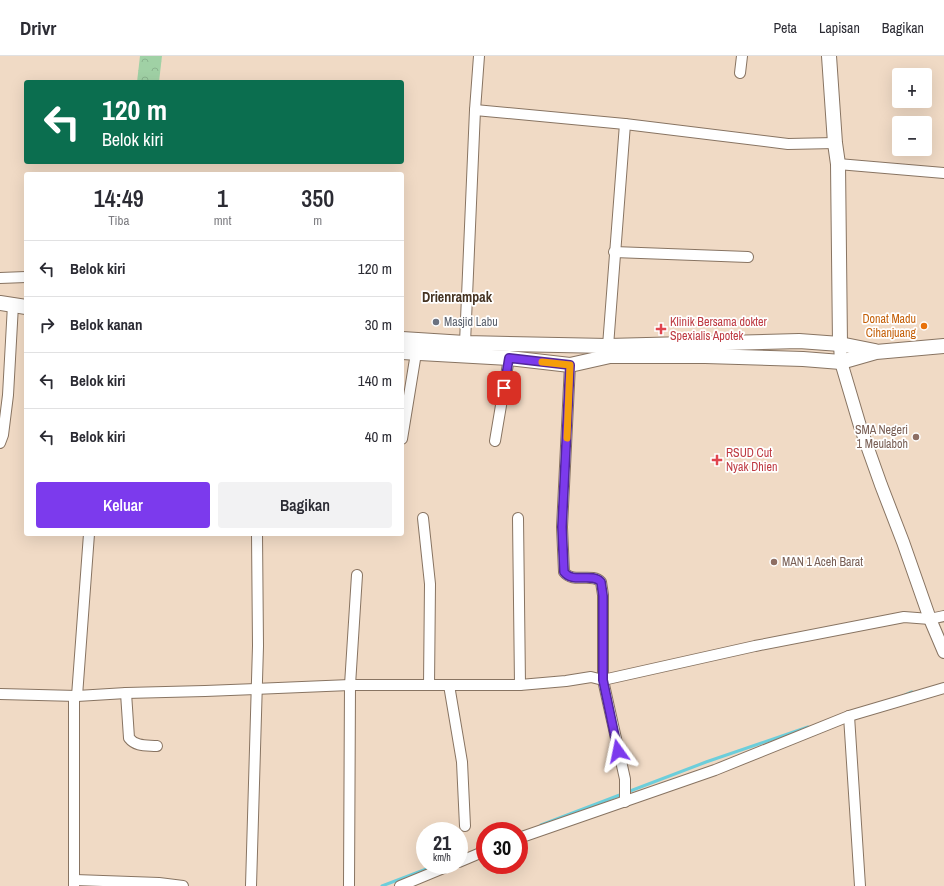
<!DOCTYPE html>
<html lang="id">
<meta charset="utf-8">
<style>
body{margin:0;font-family:"Archivo Narrow",sans-serif;background:#f2f2f3;color:#2b2b33;height:100vh;display:flex;flex-direction:column;font-size:15px;white-space:nowrap}
*{box-sizing:border-box;margin:0}
p{font-size:13px;color:#7c7c81}
.icon{flex:none;width:22px;height:22px;fill:none;stroke:currentColor;stroke-width:2;stroke-linecap:round;stroke-linejoin:round}
.map{position:relative;flex:1;overflow:hidden}
.drawer{position:absolute;left:24px;top:116px;width:380px;height:364px;display:flex;flex-direction:column;background:#fff;border-radius:4px;box-shadow:0 4px 16px #0002}
.drawer>*{flex:none}
.hud{position:absolute;left:24px;top:24px;width:380px;height:84px;border-radius:4px;box-shadow:0 4px 16px #0002;background:#0b6e4f;color:#fff;overflow:hidden}
.fabs{position:absolute;left:892px;top:12px;display:grid;gap:8px}
.fabs a{display:grid;place-items:center;width:40px;height:40px;border-radius:4px;background:#fff;box-shadow:0 4px 16px #0002;font-size:20px}
.speed{position:absolute;left:416px;top:766px;display:flex;gap:8px;font-size:20px;font-weight:700;text-align:center}
.speed>*{display:grid;place-content:center;width:52px;height:52px;border-radius:50%;background:#fff;box-shadow:0 4px 16px #0002;line-height:1}
.speed small{font-size:10px;font-weight:400}
.speed .limit{border:6px solid #d22;background:#fff;color:#111}
.pin{position:absolute;display:grid;place-items:center;width:34px;height:34px;color:#fff;margin:-17px;border-radius:8px;box-shadow:0 2px 6px #0006}
.me{position:absolute;width:44px;margin:-22px;rotate:348deg;stroke-linejoin:round;filter:drop-shadow(0 0 3px #0008)}
.turn{display:flex;align-items:center;gap:14px;height:84px;padding:0 12px;font-size:18px}
.turn .icon{width:52px;height:52px;stroke-width:2.5}
.turn b{display:block;font-size:28px;line-height:34px}
.eta{display:flex;justify-content:space-evenly;align-items:center;height:68px;text-align:center}
.eta b{font-size:24px;font-weight:600;line-height:28px}
.cta{display:flex;gap:8px;margin-top:auto;padding:8px 12px}
.cta a{flex:1;height:46px;border-radius:4px;background:#7c3aed;color:#fff;font-size:16px;font-weight:600;line-height:46px;text-align:center}
.cta a+a{background:#f2f2f3;color:#2b2b33}
ul{padding:0;list-style:none}
li{display:flex;align-items:center;gap:12px;height:56px;padding:0 12px;border-top:1px solid #e1e1e2}
li div{flex:1}
li b{display:block;font-size:15px}
li em{font-style:normal}
header{display:flex;align-items:center;gap:24px;box-sizing:border-box;height:56px;padding:0 20px;background:#fff;border-bottom:1px solid #e1e1e2}
header strong{font-size:19px}
nav{display:flex;gap:22px;margin-inline-start:auto;font-size:14px}
.map>svg:first-child{display:block}
.forest{fill:url(#forest-crowns)}
.lines{fill:none;stroke-linecap:round;stroke-linejoin:round}
.stream{stroke:#6ccedb;stroke-width:3}
.minor-casing{stroke:#887462;stroke-width:12}
.major-casing{stroke:#887462;stroke-width:14}
.highway-casing{stroke:#887462;stroke-width:16}
.minor{stroke:#fff;stroke-width:10}
.major{stroke:#fff;stroke-width:12}
.highway{stroke:#fff;stroke-width:14}
.route-casing{stroke:#51269a;stroke-width:10}
.route{stroke:#7c3aed;stroke-width:7}
.slow{stroke:#f59e0b;stroke-width:7}
.worship-dot{fill:#6b7280;stroke:#fff;stroke-width:1.5}
.food-dot{fill:#e8710a;stroke:#fff;stroke-width:1.5}
.health-dot{fill:#e0444e;stroke:#fff;stroke-width:1.5}
.education-dot{fill:#8d6e63;stroke:#fff;stroke-width:1.5}
.labels{text-anchor:middle;stroke-width:3.5;stroke-linejoin:round;paint-order:stroke}
.food-label{font-size:12px;fill:#c56008;stroke:#fff;text-anchor:end}
.worship-label{font-size:12px;fill:#5b616d;stroke:#fff;text-anchor:start}
.health-label{font-size:12px;fill:#be3a42;stroke:#fff;text-anchor:start}
.education-label{font-size:12px;fill:#785e54;stroke:#fff;text-anchor:end}
.quarter-label{font-size:14px;font-weight:bold;fill:#463423;stroke:#fff}
</style>
<header>
<strong>Drivr</strong>
<nav><a>Peta</a><a>Lapisan</a><a>Bagikan</a></nav>
</header>
<div class="map">
<svg width="944" height="830" viewBox="0 0 944 830">
<defs>
<pattern id="forest-crowns" width="20" height="18" patternUnits="userSpaceOnUse"><rect width="20" height="18" fill="#a0d1a5"/><path d="M2 6a3 3 0 1 1 6 0M12 15a3 3 0 1 1 6 0" fill="none" stroke="#8ab48e"/></pattern>
</defs>
<rect width="100%" height="100%" fill="#f0dac5"/>
<path class="forest" d="M140,0h22l-3,26h-22z"/>
<g class="lines">
<g class="stream">
<path d="M905,639l7,-3"/>
<path d="M541,769l165,-63 102,-35"/>
<path d="M382,830l55,-21"/>
</g>
<defs>
<g id="minor">
<path d="M740,17l2,-17"/>
<path d="M475,54l150,14 163,20 47,-1"/>
<path d="M838,108l106,9"/>
<path d="M614,196l134,5"/>
<path d="M0,222l26,-1"/>
<path d="M465,287l10,-233 4,-54"/>
<path d="M608,290l17,-222"/>
<path d="M570,309l-8,162 2,45c9,12 28,0 37,10l2,13v85l22,99v23"/>
<path d="M402,383l14,-86"/>
<path d="M495,385l14,-83"/>
<path d="M0,387l3,-8 5,-40 5,-90"/>
<path d="M423,462l7,66 -1,101"/>
<path d="M518,462l2,167"/>
<path d="M449,629l13,77 3,64"/>
<path d="M126,637l3,45c7,9 18,7 28,8"/>
<path d="M0,638l77,2 49,-3 79,-2 145,-6h170l46,-4 25,-4 12,3 152,-34 149,-29 26,2 14,-3"/>
<path d="M74,640v190"/>
<path d="M77,640l12,-162"/>
<path d="M849,660l11,170"/>
<path d="M519,782l196,-68 134,-54 95,-28"/>
<path d="M459,806l26,-11"/>
<path d="M75,824l84,3 24,3"/>
<path d="M251,830l7,-240 -1,-112"/>
<path d="M349,830l1,-201 7,-110"/>
<path d="M400,830l51,-21"/>
</g>
<path id="major" d="M840,288l1,18 19,64 21,59 22,57 27,77 14,33"/>
<g id="highway">
<path d="M829,0l6,87 3,21 2,180"/>
<path d="M0,247l26,4"/>
<path d="M402,283l63,4 143,3 191,-5 41,3 35,7"/>
<path d="M402,296l107,6 61,7 40,-9h95l98,3 38,3 35,-10 68,-6"/>
</g>
</defs>
<use href="#minor" class="minor-casing"/>
<use href="#major" class="major-casing"/>
<use href="#highway" class="highway-casing"/>
<use href="#minor" class="minor"/>
<use href="#major" class="major"/>
<use href="#highway" class="highway"/>
</g>
<g class="lines">
<defs>
<path id="route" d="M504,332l5,-30 61,7 -8,162 2,45c9,12 28,0 37,10l2,14v84l15,71"/>
</defs>
<use href="#route" class="route-casing"/>
<use href="#route" class="route"/>
<path class="slow" d="M542,306l28,3 -3,73"/>
</g>
<circle class="worship-dot" cx="436" cy="266" r="4"/>
<circle class="food-dot" cx="924" cy="270" r="4"/>
<g class="health-dot">
<path d="M659 267h4v4h4v4h-4v4h-4v-4h-4v-4h4z"/>
<path d="M715 398h4v4h4v4h-4v4h-4v-4h-4v-4h4z"/>
</g>
<g class="education-dot">
<circle cx="916" cy="381" r="4"/>
<circle cx="774" cy="506" r="4"/>
</g>
<g class="labels">
<g class="food-label">
<text x="916" y="267">Donat Madu<tspan x="916" dy="14">Cihanjuang</tspan></text>
</g>
<g class="worship-label">
<text x="444" y="270">Masjid Labu</text>
</g>
<g class="health-label">
<text x="670" y="270">Klinik Bersama dokter<tspan x="670" dy="14">Spexialis Apotek</tspan></text>
<text x="726" y="401">RSUD Cut<tspan x="726" dy="14">Nyak Dhien</tspan></text>
</g>
<g class="education-label">
<text x="908" y="378">SMA Negeri<tspan x="908" dy="14">1 Meulaboh</tspan></text>
<text x="782" y="510" text-anchor="start">MAN 1 Aceh Barat</text>
</g>
<g class="quarter-label">
<text x="457" y="246">Drienrampak</text>
</g>
</g>
</svg>
<div class="fabs">
<a>+</a>
<a>−</a>
</div>
<div class="speed"><div>21<small>km/h</small></div><div class="limit">30</div></div>
<div class="pin" style="left:504px;top:332px;background:#d93025"><svg class="icon" aria-label="arrive" viewBox="0 0 24 24"><path d="M6 21V4h12l-3 4 3 4H6"/></svg></div>
<svg class="me" style="left:618px;top:695px" viewBox="-20 -20 40 40"><path d="M0-17L14 15 0 8-14 15z" fill="#7c3aed" stroke="#fff" stroke-width="4"/></svg>
<div class="hud">
<div class="turn"><svg class="icon" aria-label="left" viewBox="0 0 24 24"><path d="M17 20v-9H6M10 6l-5 5 5 5"/></svg><div><b>120 m</b>Belok kiri</div></div>
</div>
<section class="drawer">
<div class="eta">
<div><b>14:49</b><p>Tiba</p></div>
<div><b>1</b><p>mnt</p></div>
<div><b>350</b><p>m</p></div>
</div>
<ul>
<li><svg class="icon" aria-label="left" viewBox="0 0 24 24"><path d="M17 20v-9H6M10 6l-5 5 5 5"/></svg><div><b>Belok kiri</b></div><em>120 m</em></li>
<li><svg class="icon" aria-label="right" viewBox="0 0 24 24"><path d="M7 20v-9h11M14 6l5 5-5 5"/></svg><div><b>Belok kanan</b></div><em>30 m</em></li>
<li><svg class="icon" aria-label="left" viewBox="0 0 24 24"><path d="M17 20v-9H6M10 6l-5 5 5 5"/></svg><div><b>Belok kiri</b></div><em>140 m</em></li>
<li><svg class="icon" aria-label="left" viewBox="0 0 24 24"><path d="M17 20v-9H6M10 6l-5 5 5 5"/></svg><div><b>Belok kiri</b></div><em>40 m</em></li>
</ul>
<div class="cta"><a>Keluar</a><a>Bagikan</a></div>
</section>
</div>
